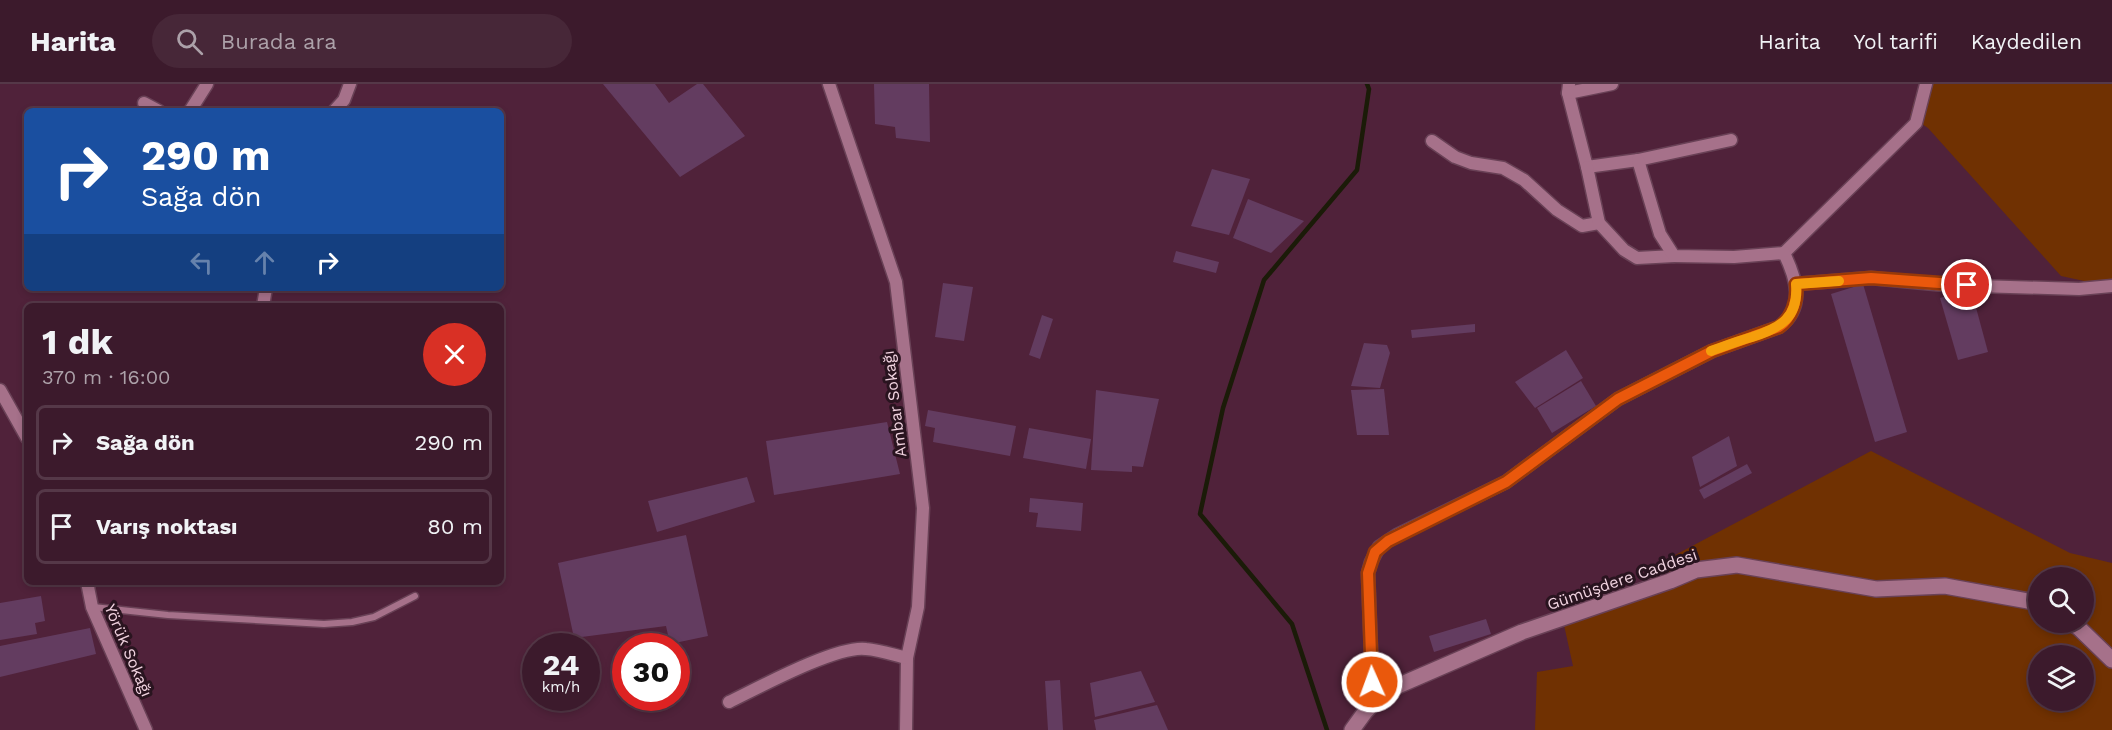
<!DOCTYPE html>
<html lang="tr">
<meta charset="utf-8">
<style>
body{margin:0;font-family:"Work Sans",sans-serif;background:#472738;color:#f1f3f6;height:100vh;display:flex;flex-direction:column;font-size:22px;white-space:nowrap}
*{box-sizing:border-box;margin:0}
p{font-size:20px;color:#aca1a9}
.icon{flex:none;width:33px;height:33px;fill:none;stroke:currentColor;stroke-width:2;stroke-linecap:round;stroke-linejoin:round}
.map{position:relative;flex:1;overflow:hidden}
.side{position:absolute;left:24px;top:219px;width:480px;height:282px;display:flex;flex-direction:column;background:#3c1a2c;border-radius:9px;box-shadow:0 3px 9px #0003,0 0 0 2px #553848}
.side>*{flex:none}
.top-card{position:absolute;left:24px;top:24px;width:480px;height:183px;border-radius:9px;box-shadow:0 3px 9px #0003,0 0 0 2px #553848;background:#1a4fa0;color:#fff;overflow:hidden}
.fabs{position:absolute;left:2028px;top:483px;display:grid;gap:12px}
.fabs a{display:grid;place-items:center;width:66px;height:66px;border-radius:50%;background:#3c1a2c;box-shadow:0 3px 9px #0003,0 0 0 2px #553848;font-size:30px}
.speed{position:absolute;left:522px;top:549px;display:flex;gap:12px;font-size:30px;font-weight:700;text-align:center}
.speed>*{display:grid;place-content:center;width:78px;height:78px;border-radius:50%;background:#3c1a2c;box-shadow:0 3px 9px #0003,0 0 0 2px #553848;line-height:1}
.speed small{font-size:15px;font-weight:400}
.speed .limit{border:9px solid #d22;background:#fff;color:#111}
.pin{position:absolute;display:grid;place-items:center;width:51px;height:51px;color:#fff;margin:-26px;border:3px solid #fff;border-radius:50%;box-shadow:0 2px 6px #0007}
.me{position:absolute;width:66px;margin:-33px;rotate:358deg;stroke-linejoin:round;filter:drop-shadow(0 0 4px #0008)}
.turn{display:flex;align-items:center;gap:21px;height:126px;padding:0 18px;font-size:27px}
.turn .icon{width:78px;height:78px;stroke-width:2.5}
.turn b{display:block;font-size:42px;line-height:51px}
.lanes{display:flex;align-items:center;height:57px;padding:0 18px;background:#0003;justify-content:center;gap:30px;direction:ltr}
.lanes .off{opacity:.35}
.round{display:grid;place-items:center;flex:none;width:63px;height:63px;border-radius:32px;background:#472738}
.head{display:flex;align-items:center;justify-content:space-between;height:102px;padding:0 18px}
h1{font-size:36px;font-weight:700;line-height:45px}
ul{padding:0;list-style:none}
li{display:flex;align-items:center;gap:18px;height:75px;margin:0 12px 9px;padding:0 6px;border:3px solid #553848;border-radius:9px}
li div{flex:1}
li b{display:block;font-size:22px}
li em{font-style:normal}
header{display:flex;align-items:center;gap:36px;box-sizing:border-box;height:84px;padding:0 30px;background:#3c1a2c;border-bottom:2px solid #553848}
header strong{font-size:28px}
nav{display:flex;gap:33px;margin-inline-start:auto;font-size:21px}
.search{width:420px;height:54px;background:#472738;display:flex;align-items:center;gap:15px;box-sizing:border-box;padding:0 21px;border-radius:33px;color:#aca1a9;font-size:22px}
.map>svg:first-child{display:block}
.green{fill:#703102;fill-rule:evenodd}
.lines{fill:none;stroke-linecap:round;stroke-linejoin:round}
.stream{stroke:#1b1b08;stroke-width:4.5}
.building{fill:#633c60}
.lane-casing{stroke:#694156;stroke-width:9}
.street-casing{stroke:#694156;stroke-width:15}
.secondary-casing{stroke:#694156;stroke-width:18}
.lane{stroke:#a6718a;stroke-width:6}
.street{stroke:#a6718a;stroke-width:12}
.secondary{stroke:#a6718a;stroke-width:15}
.route-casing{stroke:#983908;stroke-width:15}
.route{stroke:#ea580c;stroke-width:10}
.slow{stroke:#f59e0b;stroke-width:10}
.labels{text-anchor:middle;stroke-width:6;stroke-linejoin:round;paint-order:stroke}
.street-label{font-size:16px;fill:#f1d3e0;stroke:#29141f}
</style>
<header>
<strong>Harita</strong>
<div class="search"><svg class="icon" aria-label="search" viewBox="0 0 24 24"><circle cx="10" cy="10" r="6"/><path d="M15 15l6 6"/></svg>Burada ara</div>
<nav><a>Harita</a><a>Yol tarifi</a><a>Kaydedilen</a></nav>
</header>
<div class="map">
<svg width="2112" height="646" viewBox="0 0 2112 646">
<rect width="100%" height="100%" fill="#50223a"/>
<g class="green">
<path d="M1919,0h193v203l-51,-11 -133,-148 -18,-12z"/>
<path d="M1871,367l199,102 42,10v167h-577l2,-58 36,-6 -9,-41 101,-33 -3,-30zM2038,494h46v44h-46zM2038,572h46v44h-46z"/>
</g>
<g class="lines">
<path class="stream" d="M1327,646l-35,-106 -92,-110 23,-106 41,-128 93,-110 12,-81 -2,-5"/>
</g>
<g class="building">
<path d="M603,0h52l14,19 28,-19h6l42,52 -65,41z"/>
<path d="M874,0h55l1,58 -34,-4 -1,-11 -20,-3z"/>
<path d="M1212,85l38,10 -21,56 -38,-9z"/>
<path d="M1248,115l56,22 -33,32 -38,-15z"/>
<path d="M1176,167l43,11 -3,11 -43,-11z"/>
<path d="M943,199l30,4 -9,54 -29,-4z"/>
<path d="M1863,200l44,148 -32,10 -44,-148z"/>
<path d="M1971,205l17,63 -30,8 -18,-62z"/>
<path d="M1042,231l11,4 -13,40 -11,-4z"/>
<path d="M1475,240v8l-63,6 -1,-8z"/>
<path d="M1364,259l23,2 3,8 -10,35 -29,-2z"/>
<path d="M1566,266l17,28 -48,30 -20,-26z"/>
<path d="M1581,297l15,25 -44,27 -15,-25z"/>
<path d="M1384,305l5,46h-32l-6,-45z"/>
<path d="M1096,306l63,9 -16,68 -11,-1v6l-41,-2z"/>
<path d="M928,326l88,16 -6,30 -77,-14 2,-14 -10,-2z"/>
<path d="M887,338l13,52 -126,21 -8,-54z"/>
<path d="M1029,344l62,11 -5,30 -63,-11z"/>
<path d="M1729,352l8,30 -37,21 -8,-30z"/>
<path d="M1747,380l5,9 -48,26 -5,-9z"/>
<path d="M747,393l8,25 -98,30 -9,-31z"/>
<path d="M1030,414l53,5 -2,28 -45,-4 2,-14 -9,-1z"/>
<path d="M686,451l22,101 -38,8 -4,-18 -92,12 -16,-75z"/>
<path d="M41,512l4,25 -10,2 2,11 -37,6v-37z"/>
<path d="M1486,535l5,15 -57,18 -5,-16z"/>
<path d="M90,544l6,26 -96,23v-31z"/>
<path d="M1141,587l14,31 -60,15 -5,-34z"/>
<path d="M1060,596l3,50h-15l-3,-49z"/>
<path d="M1157,621l11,25h-72l-2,-10z"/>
</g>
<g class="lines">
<defs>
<path id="lane" d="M93,523l75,8 156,9 28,-2 22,-5 41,-21"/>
<g id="street">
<path d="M829,0l67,198 27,226 -5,99 -11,51 -1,72"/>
<path d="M1569,0l-1,9 19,74 51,-7 93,-20"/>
<path d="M1568,9l44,-9"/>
<path d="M144,19l15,8"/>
<path d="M190,27l17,-27"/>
<path d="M334,27l10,-11 6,-16"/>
<path d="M1432,57l23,16 16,6 32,5 21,12 33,30 25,16 17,-3"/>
<path d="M1587,83l12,56 25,27 13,8 37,-2"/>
<path d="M1784,169l132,-130 10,-39"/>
<path d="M1796,200l75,-6 74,7 134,4 33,-3"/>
<path d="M263,222l3,-18"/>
<path d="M0,306l27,48"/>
<path d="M90,498l-2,5 4,20 54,123"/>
<path d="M729,618c29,-14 108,-57 137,-53 14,1 28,6 41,9"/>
<path d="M1373,619l-5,-130 3,-11 8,-15 18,-12 109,-53 112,-83 94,-48 67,-24c27,-20 17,-49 5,-74l-50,4 -60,-1 -14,-22 -22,-74"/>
</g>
<g id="secondary">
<path d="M2070,538l9,6 33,32"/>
<path d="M1352,646l13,-18 21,-21 136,-59 148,-51 26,-11 41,-5 139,24 69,-3 89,16 4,2"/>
</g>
</defs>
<use href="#lane" class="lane-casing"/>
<use href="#street" class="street-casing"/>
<use href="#secondary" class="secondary-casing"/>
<use href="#lane" class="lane"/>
<use href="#street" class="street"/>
<use href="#secondary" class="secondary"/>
</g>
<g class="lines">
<defs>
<path id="route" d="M1372,598l-4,-109 7,-21 13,-11 118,-59 112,-83 94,-48 67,-24c13,-9 19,-27 17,-43l75,-6 96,7"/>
</defs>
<use href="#route" class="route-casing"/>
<use href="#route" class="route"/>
<path class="slow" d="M1711,267c14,-5 27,-10 41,-14 28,-9 47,-19 44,-53l43,-3"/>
</g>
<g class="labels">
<g class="street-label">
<text transform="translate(894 320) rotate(-97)" y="6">Ambar Sokağı</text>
<text transform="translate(1622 495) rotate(-19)" y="6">Gümüşdere Caddesi</text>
<text transform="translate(129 566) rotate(67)" y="6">Yörük Sokağı</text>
</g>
</g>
</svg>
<div class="fabs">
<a><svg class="icon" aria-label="search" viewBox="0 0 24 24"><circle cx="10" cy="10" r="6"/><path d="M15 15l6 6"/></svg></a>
<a><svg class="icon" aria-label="layers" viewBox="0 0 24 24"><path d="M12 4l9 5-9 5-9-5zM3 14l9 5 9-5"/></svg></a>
</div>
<div class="speed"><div>24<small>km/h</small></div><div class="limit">30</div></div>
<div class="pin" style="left:1967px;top:201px;background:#d93025"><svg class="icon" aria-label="arrive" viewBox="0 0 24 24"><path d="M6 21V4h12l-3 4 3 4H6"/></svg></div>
<svg class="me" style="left:1372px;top:598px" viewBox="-20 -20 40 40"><circle r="17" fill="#ea580c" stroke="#fff" stroke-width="3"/><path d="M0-11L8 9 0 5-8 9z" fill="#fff"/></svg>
<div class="top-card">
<div class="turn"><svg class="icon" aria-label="right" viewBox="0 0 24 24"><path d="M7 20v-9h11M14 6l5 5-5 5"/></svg><div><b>290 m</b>Sağa dön</div></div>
<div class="lanes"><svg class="icon off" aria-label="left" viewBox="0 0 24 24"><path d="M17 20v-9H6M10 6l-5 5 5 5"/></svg><svg class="icon off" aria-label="ahead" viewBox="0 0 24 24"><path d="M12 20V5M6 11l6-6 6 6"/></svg><svg class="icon" aria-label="right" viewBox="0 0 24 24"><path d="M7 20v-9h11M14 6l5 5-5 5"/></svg></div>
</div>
<section class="side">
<div class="head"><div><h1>1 dk</h1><p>370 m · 16:00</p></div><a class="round" style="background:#d93025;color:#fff"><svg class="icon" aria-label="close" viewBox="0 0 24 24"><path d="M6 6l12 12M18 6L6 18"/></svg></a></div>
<ul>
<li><svg class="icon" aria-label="right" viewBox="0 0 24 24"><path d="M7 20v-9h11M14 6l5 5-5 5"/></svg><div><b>Sağa dön</b></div><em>290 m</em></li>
<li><svg class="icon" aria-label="arrive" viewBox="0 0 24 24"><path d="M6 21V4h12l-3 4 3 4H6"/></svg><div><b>Varış noktası</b></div><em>80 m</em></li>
</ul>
</section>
</div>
